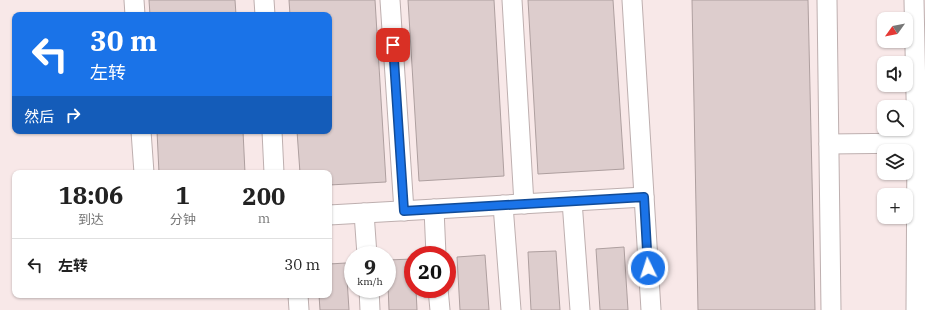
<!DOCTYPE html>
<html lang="zh">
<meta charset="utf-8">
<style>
body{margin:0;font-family:"IBM Plex Serif","Noto Sans SC",serif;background:#f2f2f2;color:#222;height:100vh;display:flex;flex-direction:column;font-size:15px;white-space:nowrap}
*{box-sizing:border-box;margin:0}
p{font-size:13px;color:#767676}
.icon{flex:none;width:22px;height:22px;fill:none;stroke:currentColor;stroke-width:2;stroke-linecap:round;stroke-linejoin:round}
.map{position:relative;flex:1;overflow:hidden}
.details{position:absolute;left:12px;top:170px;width:320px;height:128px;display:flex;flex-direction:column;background:#fff;border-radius:8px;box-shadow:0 1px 3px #0004}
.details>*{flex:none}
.hud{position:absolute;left:12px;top:12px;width:320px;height:122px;border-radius:8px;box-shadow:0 1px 3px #0004;background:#1a73e8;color:#fff;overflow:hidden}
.needle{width:26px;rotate:237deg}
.controls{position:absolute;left:877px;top:12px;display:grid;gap:8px}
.controls a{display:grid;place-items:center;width:36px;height:36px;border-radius:8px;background:#fff;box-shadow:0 1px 3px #0004;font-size:20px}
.speed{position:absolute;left:344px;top:246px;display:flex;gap:8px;font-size:20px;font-weight:700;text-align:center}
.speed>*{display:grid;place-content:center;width:52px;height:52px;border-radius:50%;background:#fff;box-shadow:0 1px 3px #0004;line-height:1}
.speed small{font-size:10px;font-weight:400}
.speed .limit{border:6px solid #d22;background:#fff;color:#111}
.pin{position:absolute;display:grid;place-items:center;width:34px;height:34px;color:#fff;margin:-17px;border-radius:8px;box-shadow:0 2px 6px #0006}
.me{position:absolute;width:44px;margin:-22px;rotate:356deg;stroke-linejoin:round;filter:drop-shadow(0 0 3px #0008)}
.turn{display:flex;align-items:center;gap:14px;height:84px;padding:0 12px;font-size:18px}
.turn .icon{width:52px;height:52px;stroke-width:2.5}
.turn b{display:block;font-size:28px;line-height:34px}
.then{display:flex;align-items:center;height:38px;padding:0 12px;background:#0003;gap:8px;font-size:15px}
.eta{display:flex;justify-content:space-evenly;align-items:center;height:68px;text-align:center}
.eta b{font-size:24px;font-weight:800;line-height:28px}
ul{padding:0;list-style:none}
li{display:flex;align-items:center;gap:12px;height:52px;padding:0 12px;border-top:1px solid #e0e0e0}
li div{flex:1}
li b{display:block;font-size:15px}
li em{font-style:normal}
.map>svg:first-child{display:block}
.building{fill:#ddcdcd;stroke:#ae9f9f}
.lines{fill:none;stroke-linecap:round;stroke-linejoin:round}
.minor-casing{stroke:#beafaf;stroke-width:21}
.minor{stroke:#fff;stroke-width:19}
.route-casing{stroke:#114b97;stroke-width:10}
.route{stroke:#1a73e8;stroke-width:7}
</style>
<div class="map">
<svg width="925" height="310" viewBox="0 0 925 310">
<rect width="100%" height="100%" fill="#f8e8e8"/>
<g class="building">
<path d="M149,0h86l1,15h-86z"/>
<path d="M289,0h86l11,182 -57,3v-12h-29l-3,-42h32v-116h-39z"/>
<path d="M408,0h86l10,176 -85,5z"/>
<path d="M528,0h85l11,169 -86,5z"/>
<path d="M692,0h116l7,310h-117z"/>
<path d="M157,131h86l2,42h-86z"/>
<path d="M624,247l4,63h-28l-4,-61z"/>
<path d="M556,251l4,59h-29l-3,-58z"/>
<path d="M485,255l4,55h-29l-3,-53z"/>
<path d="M413,259v30h3l1,21h-28l-2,-50z"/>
<path d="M346,263l3,47h-29l-1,-15h10v-31z"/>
</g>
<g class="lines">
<defs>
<g id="minor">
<path d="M134,0l1,15"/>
<path d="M264,0l1,15"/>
<path d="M390,0l14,211"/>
<path d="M512,0l12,204"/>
<path d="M632,0l19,310"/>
<path d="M827,0l4,310"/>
<path d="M914,0l3,143 -1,167"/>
<path d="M141,131l3,42"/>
<path d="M272,131l2,42"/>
<path d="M829,144l88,-1"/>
<path d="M572,201l8,109"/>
<path d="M503,205l8,105"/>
<path d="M434,209l2,46"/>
<path d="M364,213l3,42"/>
<path d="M329,215l315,-18"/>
<path d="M369,289l1,21"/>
<path d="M438,289l2,21"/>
<path d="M298,295l1,15"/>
</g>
</defs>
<use href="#minor" class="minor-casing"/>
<use href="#minor" class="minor"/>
</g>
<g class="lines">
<defs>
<path id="route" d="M393,45l11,166 240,-14 4,71"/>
</defs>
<use href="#route" class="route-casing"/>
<use href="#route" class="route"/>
</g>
</svg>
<div class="controls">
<a><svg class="needle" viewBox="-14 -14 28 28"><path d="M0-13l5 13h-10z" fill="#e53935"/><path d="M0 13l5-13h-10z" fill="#767676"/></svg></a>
<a><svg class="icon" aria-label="sound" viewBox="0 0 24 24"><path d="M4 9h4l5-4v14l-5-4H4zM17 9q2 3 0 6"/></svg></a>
<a><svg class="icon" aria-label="search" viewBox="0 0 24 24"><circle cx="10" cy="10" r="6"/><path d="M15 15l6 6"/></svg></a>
<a><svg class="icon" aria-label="layers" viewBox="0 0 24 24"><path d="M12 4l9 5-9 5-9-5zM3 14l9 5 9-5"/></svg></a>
<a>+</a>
</div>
<div class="speed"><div>9<small>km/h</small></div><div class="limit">20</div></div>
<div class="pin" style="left:393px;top:45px;background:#d93025"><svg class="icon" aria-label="arrive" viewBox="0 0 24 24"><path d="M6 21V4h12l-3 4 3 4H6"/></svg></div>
<svg class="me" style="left:648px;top:268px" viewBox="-20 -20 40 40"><circle r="17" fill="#1a73e8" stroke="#fff" stroke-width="3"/><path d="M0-11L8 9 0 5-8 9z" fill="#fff"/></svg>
<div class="hud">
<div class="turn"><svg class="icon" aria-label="left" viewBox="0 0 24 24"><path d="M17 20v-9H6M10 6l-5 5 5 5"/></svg><div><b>30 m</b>左转</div></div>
<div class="then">然后<svg class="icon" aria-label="right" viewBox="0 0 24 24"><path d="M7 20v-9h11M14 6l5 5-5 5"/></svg></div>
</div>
<section class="details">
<div class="eta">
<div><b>18:06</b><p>到达</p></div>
<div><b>1</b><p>分钟</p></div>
<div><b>200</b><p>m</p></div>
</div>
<ul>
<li><svg class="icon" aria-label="left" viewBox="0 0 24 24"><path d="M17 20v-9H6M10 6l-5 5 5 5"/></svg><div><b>左转</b></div><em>30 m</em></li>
</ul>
</section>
</div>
